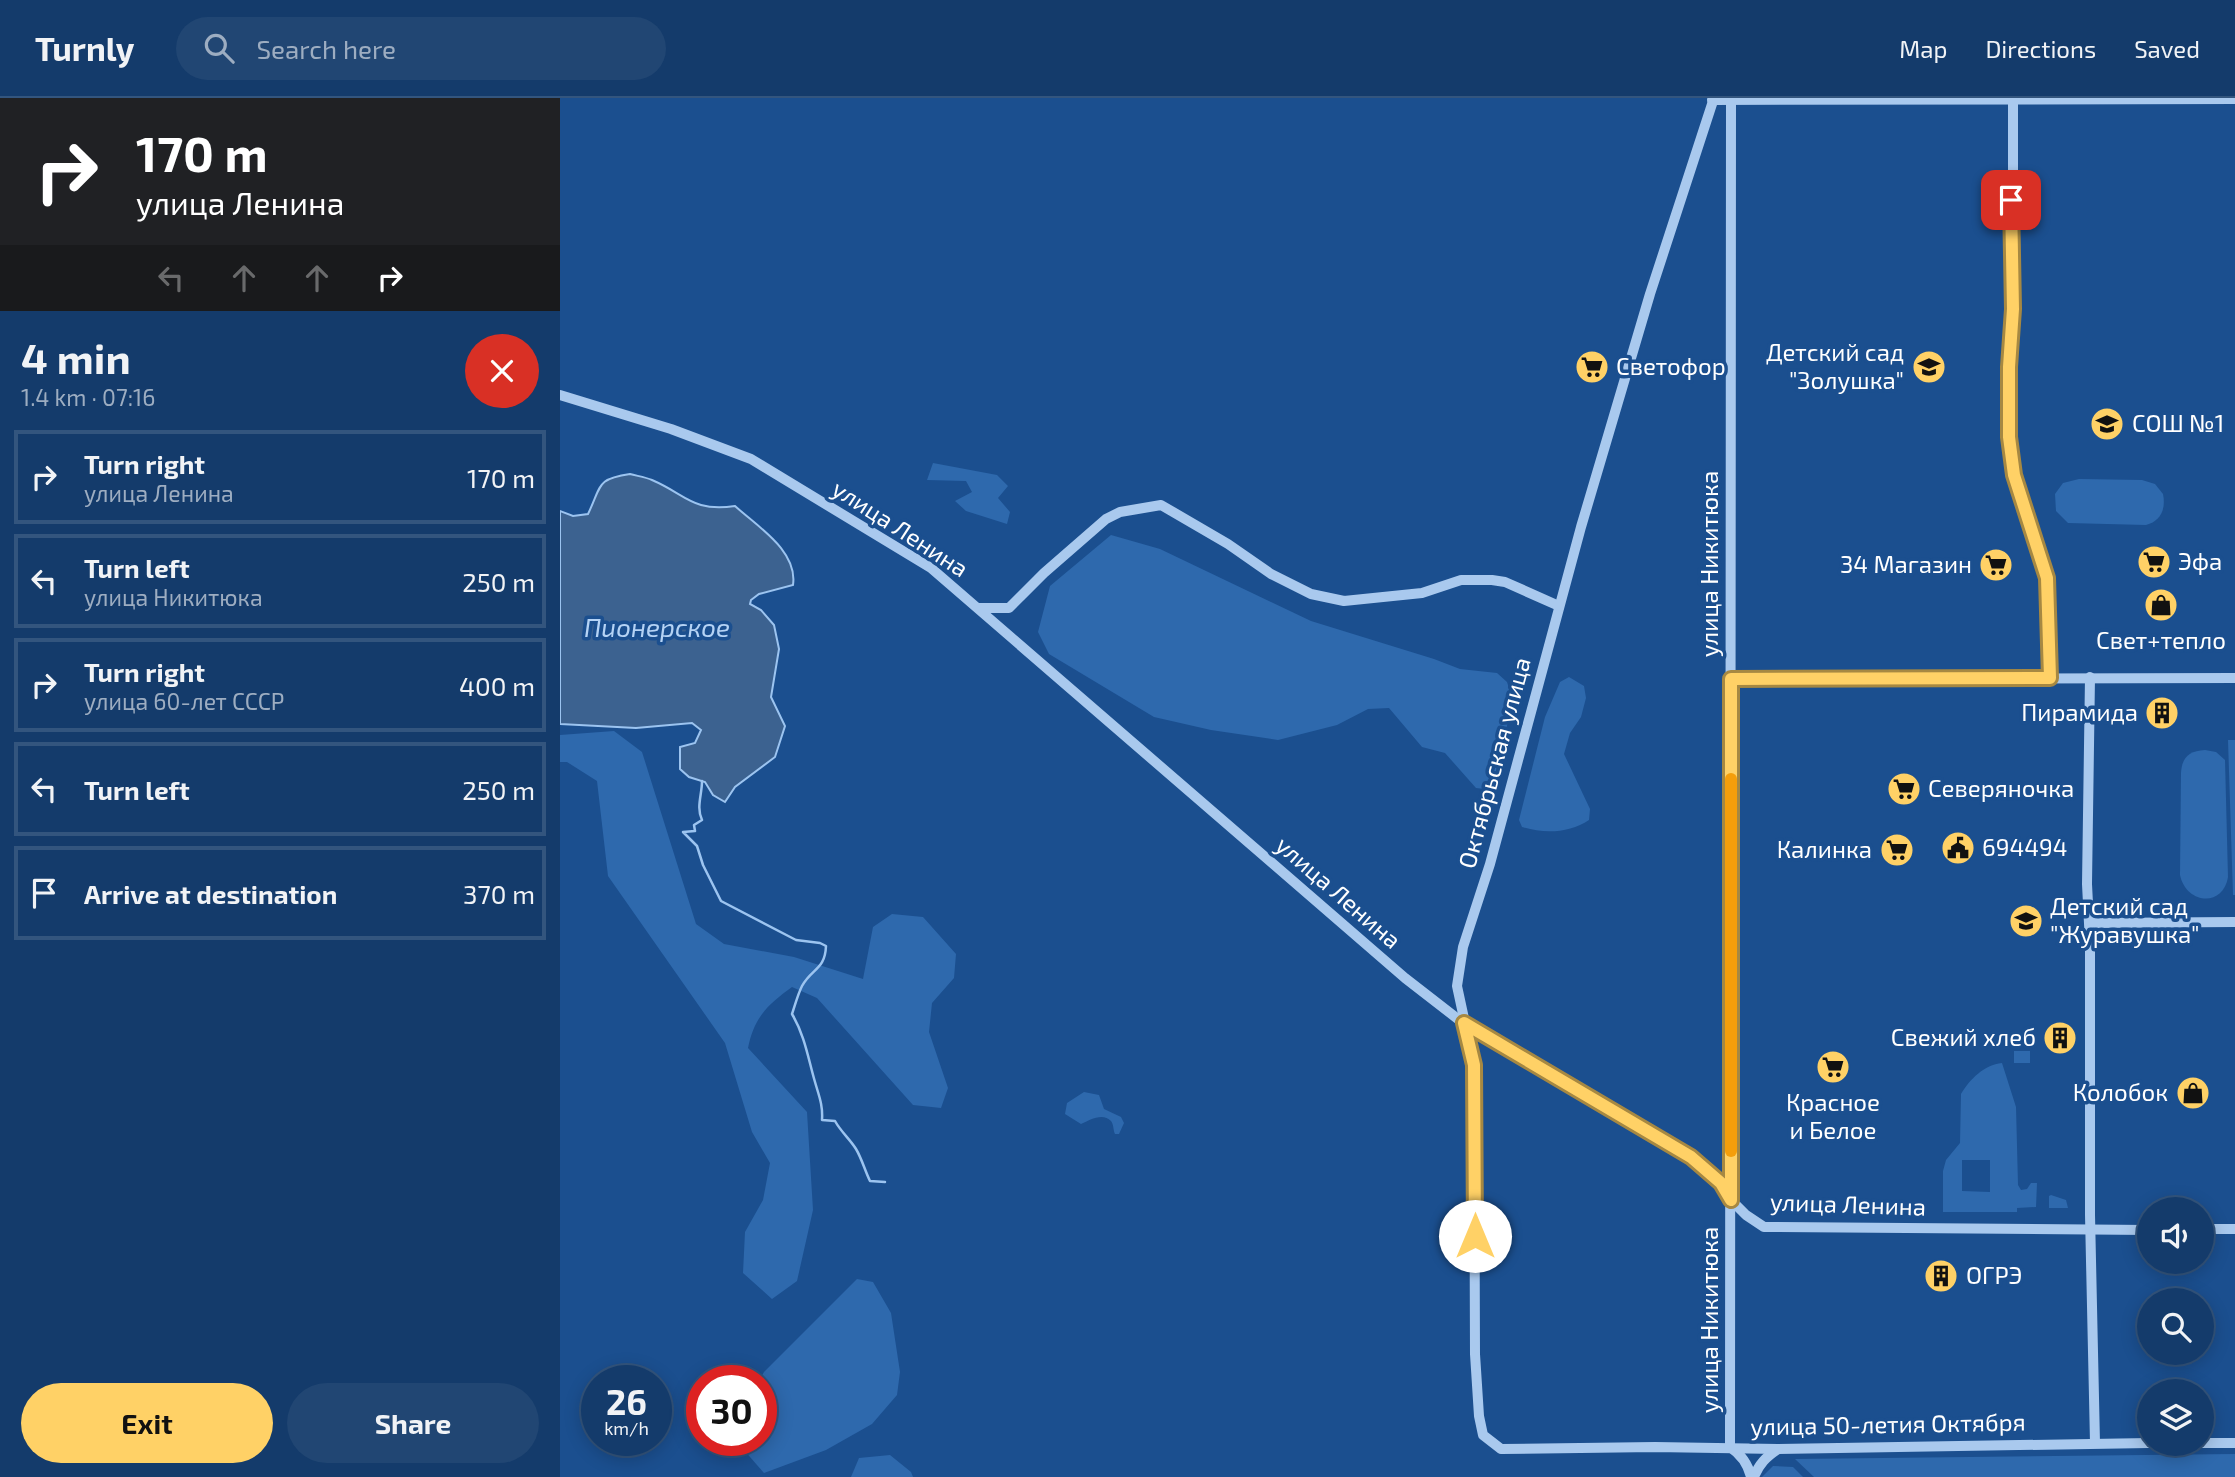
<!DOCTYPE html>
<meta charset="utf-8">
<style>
body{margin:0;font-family:"Exo 2",sans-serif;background:#214673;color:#f1f3f6;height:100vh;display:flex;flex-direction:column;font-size:26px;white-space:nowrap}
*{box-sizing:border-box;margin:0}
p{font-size:23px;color:#9dadc1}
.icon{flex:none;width:38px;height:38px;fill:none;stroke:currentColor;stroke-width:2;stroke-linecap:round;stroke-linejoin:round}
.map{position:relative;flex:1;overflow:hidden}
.sheet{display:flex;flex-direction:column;background:#143b6b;width:560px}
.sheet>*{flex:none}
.banner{background:#202124;color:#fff;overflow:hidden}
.tools{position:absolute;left:1577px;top:1099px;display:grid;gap:14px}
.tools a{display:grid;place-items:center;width:77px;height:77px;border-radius:50%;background:#143b6b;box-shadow:0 4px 18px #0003,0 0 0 2px #33557e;font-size:35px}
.speed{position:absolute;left:21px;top:1267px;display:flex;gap:14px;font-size:35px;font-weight:700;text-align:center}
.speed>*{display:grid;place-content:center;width:91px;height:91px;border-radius:50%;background:#143b6b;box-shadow:0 4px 18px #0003,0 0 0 2px #33557e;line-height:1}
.speed small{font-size:18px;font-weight:400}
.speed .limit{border:10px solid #d22;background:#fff;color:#111}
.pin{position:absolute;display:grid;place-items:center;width:60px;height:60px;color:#fff;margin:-30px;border-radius:14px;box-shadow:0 4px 10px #0006}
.me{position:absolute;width:77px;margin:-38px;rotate:0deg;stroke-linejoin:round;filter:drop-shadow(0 0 5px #0008)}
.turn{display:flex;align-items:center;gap:24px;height:147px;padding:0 21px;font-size:32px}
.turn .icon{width:91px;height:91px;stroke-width:2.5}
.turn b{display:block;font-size:49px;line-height:60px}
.lanes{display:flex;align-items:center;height:66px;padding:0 21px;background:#0003;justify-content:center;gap:35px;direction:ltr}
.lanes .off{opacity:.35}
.round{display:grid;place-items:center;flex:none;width:74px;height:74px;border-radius:37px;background:#214673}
.headline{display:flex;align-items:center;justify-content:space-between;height:119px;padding:0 21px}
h1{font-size:42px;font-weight:700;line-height:52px}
.button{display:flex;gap:14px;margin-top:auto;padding:14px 21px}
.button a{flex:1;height:80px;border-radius:42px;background:#ffd166;color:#111;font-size:28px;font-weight:700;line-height:80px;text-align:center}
.button a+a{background:#214673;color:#f1f3f6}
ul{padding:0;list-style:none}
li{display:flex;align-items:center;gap:21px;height:94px;margin:0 14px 10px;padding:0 7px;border:4px solid #33557e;border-radius:0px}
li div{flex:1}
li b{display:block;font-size:26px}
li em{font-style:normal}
header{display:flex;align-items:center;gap:42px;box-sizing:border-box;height:98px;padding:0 35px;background:#143b6b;border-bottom:2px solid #33557e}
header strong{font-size:33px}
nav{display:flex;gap:38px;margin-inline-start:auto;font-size:24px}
.search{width:490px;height:63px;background:#214673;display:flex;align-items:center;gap:18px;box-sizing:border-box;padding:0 24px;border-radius:38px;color:#9dadc1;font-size:26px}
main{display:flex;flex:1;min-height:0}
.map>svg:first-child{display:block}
.green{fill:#2e69ad;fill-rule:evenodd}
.water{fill:#3c6290;stroke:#9cc4f0;stroke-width:2}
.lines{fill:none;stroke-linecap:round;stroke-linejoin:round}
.stream{stroke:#9cc4f0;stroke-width:2.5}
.minor{stroke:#a9c9ee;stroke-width:10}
.route-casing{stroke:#a68842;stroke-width:18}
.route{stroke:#ffd166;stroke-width:12}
.slow{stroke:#f59e0b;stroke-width:12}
.labels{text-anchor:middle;stroke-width:7;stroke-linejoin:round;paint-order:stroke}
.poi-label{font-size:24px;fill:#fff;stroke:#1b4f8f;text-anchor:start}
.street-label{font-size:24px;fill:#fff;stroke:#1b4f8f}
.water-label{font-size:26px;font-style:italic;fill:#b5d3f5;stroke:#1b4f8f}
</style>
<header>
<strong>Turnly</strong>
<div class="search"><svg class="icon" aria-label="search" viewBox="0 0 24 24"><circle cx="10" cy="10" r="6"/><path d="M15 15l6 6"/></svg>Search here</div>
<nav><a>Map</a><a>Directions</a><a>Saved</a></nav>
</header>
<main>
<section class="sheet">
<div class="banner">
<div class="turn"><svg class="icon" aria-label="right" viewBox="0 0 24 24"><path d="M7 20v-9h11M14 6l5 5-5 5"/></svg><div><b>170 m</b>улица Ленина</div></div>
<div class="lanes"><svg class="icon off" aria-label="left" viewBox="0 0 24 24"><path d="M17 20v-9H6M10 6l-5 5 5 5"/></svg><svg class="icon off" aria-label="ahead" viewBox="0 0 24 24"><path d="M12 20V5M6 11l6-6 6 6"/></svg><svg class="icon off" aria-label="ahead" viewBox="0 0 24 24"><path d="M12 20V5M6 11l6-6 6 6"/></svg><svg class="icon" aria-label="right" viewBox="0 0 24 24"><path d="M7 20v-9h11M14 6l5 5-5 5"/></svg></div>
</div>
<div class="headline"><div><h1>4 min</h1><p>1.4 km · 07:16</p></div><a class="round" style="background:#d93025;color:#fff"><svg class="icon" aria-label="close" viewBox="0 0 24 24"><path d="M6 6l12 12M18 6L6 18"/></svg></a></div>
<ul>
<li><svg class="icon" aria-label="right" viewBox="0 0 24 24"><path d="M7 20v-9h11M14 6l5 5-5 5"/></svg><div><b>Turn right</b><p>улица Ленина</p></div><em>170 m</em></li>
<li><svg class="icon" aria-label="left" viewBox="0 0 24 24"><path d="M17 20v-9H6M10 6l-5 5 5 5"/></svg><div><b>Turn left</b><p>улица Никитюка</p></div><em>250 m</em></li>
<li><svg class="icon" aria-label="right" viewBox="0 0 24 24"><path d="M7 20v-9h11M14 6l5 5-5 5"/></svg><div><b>Turn right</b><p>улица 60-лет СССР</p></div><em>400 m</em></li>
<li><svg class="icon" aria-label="left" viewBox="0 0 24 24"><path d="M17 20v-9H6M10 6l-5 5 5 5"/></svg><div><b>Turn left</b></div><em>250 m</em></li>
<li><svg class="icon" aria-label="arrive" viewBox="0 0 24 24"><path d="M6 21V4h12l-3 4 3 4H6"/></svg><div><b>Arrive at destination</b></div><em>370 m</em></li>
</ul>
<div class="button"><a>Exit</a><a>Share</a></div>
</section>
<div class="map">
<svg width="1675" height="1379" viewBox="0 0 1675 1379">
<rect width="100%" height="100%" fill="#1b4f8f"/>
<g class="green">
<path d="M373,365l64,12 11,11 -10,12 12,14 -3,12 -41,-13 -11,-10 17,-9 -6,-11 -39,-1z"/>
<path d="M1519,381l63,1 13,4 8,10c3,15 -2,27 -17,31l-78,-2 -12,-12 -1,-17 8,-11z"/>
<path d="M551,437l49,14 151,72 123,38 26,10 37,4 10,9 6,19 -19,78 -9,10 -9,-1 -31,-35 -23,-6 -33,-39 -21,1 -31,16 -59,15 -67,-10 -57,-13 -105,-63 -11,-22 12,-46z"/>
<path d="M1009,579l15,9 2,12 -5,19 -11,16 -6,21 26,55 -1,11c-19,13 -45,14 -67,7l-3,-7 26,-103 15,-35z"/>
<path d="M54,633l28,21 54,172 28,20 70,13 69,22 10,-52 19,-13 31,3 33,37 -2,24 -22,25 -3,29 19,56 -7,20 -28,-3 -96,-107 -25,-11c-25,18 -38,31 -44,61l59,64 6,98 -16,71 -25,18 -29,-26 2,-41 18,-32 7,-37 -18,-31 -27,-89 -117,-167 -11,-95 -30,-19h-7v-27z"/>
<path d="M1668,642h7v155h-2z"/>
<path d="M1645,652l11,2 9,8 3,117c-5,31 -42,27 -48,-2l1,-102c1,-16 8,-22 24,-23z"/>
<rect x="1454" y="953" width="16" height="12"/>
<path d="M1442,965l14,44 2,78 3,5 6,-1 4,-6h6l-1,24 -19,1v4h-74v-41l3,-11 14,-17 1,-49c9,-15 23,-29 41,-31zM1402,1062h28v32l-28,-1z"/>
<path d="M524,994l15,3 5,14 17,8 3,6 -5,11h-4c-2,-4 -1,-9 -4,-13 -8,-9 -22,-1 -30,3l-16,-10 2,-11z"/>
<path d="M1491,1097l15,5 2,8h-19v-12z"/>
<path d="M297,1181l16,3 18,31 9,59 -3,23 -25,29 -46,26 -62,23 -28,-32 25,-1v-59h-2l5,-9z"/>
<path d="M1675,1356v23h-421l-19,-18z"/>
<path d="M330,1357l21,17 2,5h-62l8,-19z"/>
<path d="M1213,1368l20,1 10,10h-41z"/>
</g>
<path class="water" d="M70,376c7,2 15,3 22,6 35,15 40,32 83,26 23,21 63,45 58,79l-34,9 -8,6 -1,4 11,6 13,15 5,24 -8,48 14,29 -10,31 -40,30 -10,15 -12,-7 -8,-13 -16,-5 -9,-8v-22l15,-4 6,-13 -9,-7 -56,5 -76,-4v-213l13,5 15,-2c14,-29 8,-35 42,-40z"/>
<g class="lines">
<path class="stream" d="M142,683c0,14 -6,26 0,39l-8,5 1,6 -12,1 14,14 6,19 18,36 75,39 24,3 6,3c-1,24 -14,22 -24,40 -4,8 -7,19 -10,28 13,22 16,44 23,68 4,14 8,23 7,38l13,1c6,11 15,18 21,28 6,10 9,22 14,32l15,1"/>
<g class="minor">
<path d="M1154,0l-64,196 -69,233 -91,337 -27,83 -6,39 17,79 1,289 4,62 4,19 18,14 154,-2 123,2 371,-6"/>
<path d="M1152,2l523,-1"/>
<path d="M1453,2v209l-4,58v70l4,38 34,103 3,100"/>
<path d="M0,297l111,34 80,30 180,109 474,410 58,45 228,134 30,26 10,17 15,15 18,12 385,3"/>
<path d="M419,510h30l35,-35 62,-54 14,-7 41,-7 67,39 43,30 40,20 33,7 78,-8 39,-13h31l13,2 54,24"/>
<path d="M1530,579l-3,207 3,59v272l5,228"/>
<path d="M1171,581l504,-1"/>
<path d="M1530,825l145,-1"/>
<path d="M1642,1131h33"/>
<path d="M1642,1345h33"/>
<path d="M1170,1349l1,-1347"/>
<path d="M1170,1349c12,8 18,17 21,30"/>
<path d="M1194,1379c5,-13 12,-20 24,-28"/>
</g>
</g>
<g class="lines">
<defs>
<path id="route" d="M915,1138l-1,-171 -10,-42 227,134 30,26 10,17v-521l319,-1 -3,-100 -33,-103 -5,-38v-70l4,-58 -2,-109"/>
</defs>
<use href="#route" class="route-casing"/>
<use href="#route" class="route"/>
<path class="slow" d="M1171,681v372"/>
</g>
<defs>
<symbol id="supermarket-disc" viewBox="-11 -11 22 22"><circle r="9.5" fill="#ffd166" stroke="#1b4f8f"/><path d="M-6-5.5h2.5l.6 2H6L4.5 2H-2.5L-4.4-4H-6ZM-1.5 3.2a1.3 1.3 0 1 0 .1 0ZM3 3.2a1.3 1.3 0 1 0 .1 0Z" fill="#111"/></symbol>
<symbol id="school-disc" viewBox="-11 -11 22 22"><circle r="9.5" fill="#ffd166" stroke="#1b4f8f"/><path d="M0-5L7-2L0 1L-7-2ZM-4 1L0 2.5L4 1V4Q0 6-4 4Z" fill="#111"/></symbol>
<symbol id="shop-disc" viewBox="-11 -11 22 22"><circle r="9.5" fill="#ffd166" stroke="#1b4f8f"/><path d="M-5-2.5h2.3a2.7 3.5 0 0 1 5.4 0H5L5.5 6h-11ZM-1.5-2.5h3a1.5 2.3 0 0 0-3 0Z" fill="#111"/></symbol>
<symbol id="building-disc" viewBox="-11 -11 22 22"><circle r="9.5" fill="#ffd166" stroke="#1b4f8f"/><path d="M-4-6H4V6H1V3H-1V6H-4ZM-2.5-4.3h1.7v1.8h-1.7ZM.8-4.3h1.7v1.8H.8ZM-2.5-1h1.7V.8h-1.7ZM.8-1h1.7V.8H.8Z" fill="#111"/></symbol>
<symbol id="civic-disc" viewBox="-11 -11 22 22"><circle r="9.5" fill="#ffd166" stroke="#1b4f8f"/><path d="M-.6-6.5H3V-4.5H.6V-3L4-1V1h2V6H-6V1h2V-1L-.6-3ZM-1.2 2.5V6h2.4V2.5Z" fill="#111"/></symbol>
</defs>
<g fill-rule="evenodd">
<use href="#supermarket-disc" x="1013" y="250" width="38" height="38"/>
<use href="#school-disc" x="1350" y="250" width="38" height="38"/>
<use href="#school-disc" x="1528" y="307" width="38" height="38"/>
<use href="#supermarket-disc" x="1575" y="445" width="38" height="38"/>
<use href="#supermarket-disc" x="1417" y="448" width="38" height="38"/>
<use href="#shop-disc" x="1582" y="488" width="38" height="38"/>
<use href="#building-disc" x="1583" y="596" width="38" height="38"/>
<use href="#supermarket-disc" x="1325" y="672" width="38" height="38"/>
<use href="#civic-disc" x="1379" y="731" width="38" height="38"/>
<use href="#supermarket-disc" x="1318" y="733" width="38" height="38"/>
<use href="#school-disc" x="1447" y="804" width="38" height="38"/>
<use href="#building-disc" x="1481" y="921" width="38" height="38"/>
<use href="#supermarket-disc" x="1254" y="950" width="38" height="38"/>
<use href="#shop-disc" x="1614" y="976" width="38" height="38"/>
<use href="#building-disc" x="1362" y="1159" width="38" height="38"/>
</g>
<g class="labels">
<g class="poi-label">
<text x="1344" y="263" text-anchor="end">Детский сад<tspan x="1344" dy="28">"Золушка"</tspan></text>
<text x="1056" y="277">Светофор</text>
<text x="1572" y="334">СОШ №1</text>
<text x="1618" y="472">Эфа</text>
<text x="1412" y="475" text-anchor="end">34 Магазин</text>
<text x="1601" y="551" text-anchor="middle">Свет+тепло</text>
<text x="1578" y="623" text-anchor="end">Пирамида</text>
<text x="1368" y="699">Северяночка</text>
<text x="1422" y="758">694494</text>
<text x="1312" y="760" text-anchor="end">Калинка</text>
<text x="1490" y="817">Детский сад<tspan x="1490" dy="28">"Журавушка"</tspan></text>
<text x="1476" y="948" text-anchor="end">Свежий хлеб</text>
<text x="1608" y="1003" text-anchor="end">Колобок</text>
<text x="1273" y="1013" text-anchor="middle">Красное<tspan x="1273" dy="28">и Белое</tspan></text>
<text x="1406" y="1186">ОГРЭ</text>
</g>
<g class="street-label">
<text transform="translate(340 431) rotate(33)" y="8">улица Ленина</text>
<text transform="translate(1150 466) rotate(-90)" y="8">улица Никитюка</text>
<text transform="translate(935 665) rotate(-75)" y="8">Октябрьская улица</text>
<text transform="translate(778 795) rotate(41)" y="8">улица Ленина</text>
<text transform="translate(1288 1107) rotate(2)" y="8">улица Ленина</text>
<text transform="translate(1150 1222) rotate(-90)" y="8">улица Никитюка</text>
<text transform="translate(1328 1327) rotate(-1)" y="8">улица 50-летия Октября</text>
</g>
<g class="water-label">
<text x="97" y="539">Пионерское</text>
</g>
</g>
</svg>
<div class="tools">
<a><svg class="icon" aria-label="sound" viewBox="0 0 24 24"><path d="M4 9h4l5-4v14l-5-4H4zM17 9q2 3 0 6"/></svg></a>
<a><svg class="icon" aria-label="search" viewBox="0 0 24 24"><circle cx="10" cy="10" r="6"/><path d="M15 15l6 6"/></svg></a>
<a><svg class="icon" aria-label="layers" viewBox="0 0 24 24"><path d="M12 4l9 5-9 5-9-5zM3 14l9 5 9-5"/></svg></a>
</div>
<div class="speed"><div>26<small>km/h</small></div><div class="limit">30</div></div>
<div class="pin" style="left:1451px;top:102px;background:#d93025"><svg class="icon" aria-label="arrive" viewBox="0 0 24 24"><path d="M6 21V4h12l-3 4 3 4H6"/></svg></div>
<svg class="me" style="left:915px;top:1138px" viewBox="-20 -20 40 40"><circle r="19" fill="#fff"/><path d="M0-13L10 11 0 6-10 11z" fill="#ffd166"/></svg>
</div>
</main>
